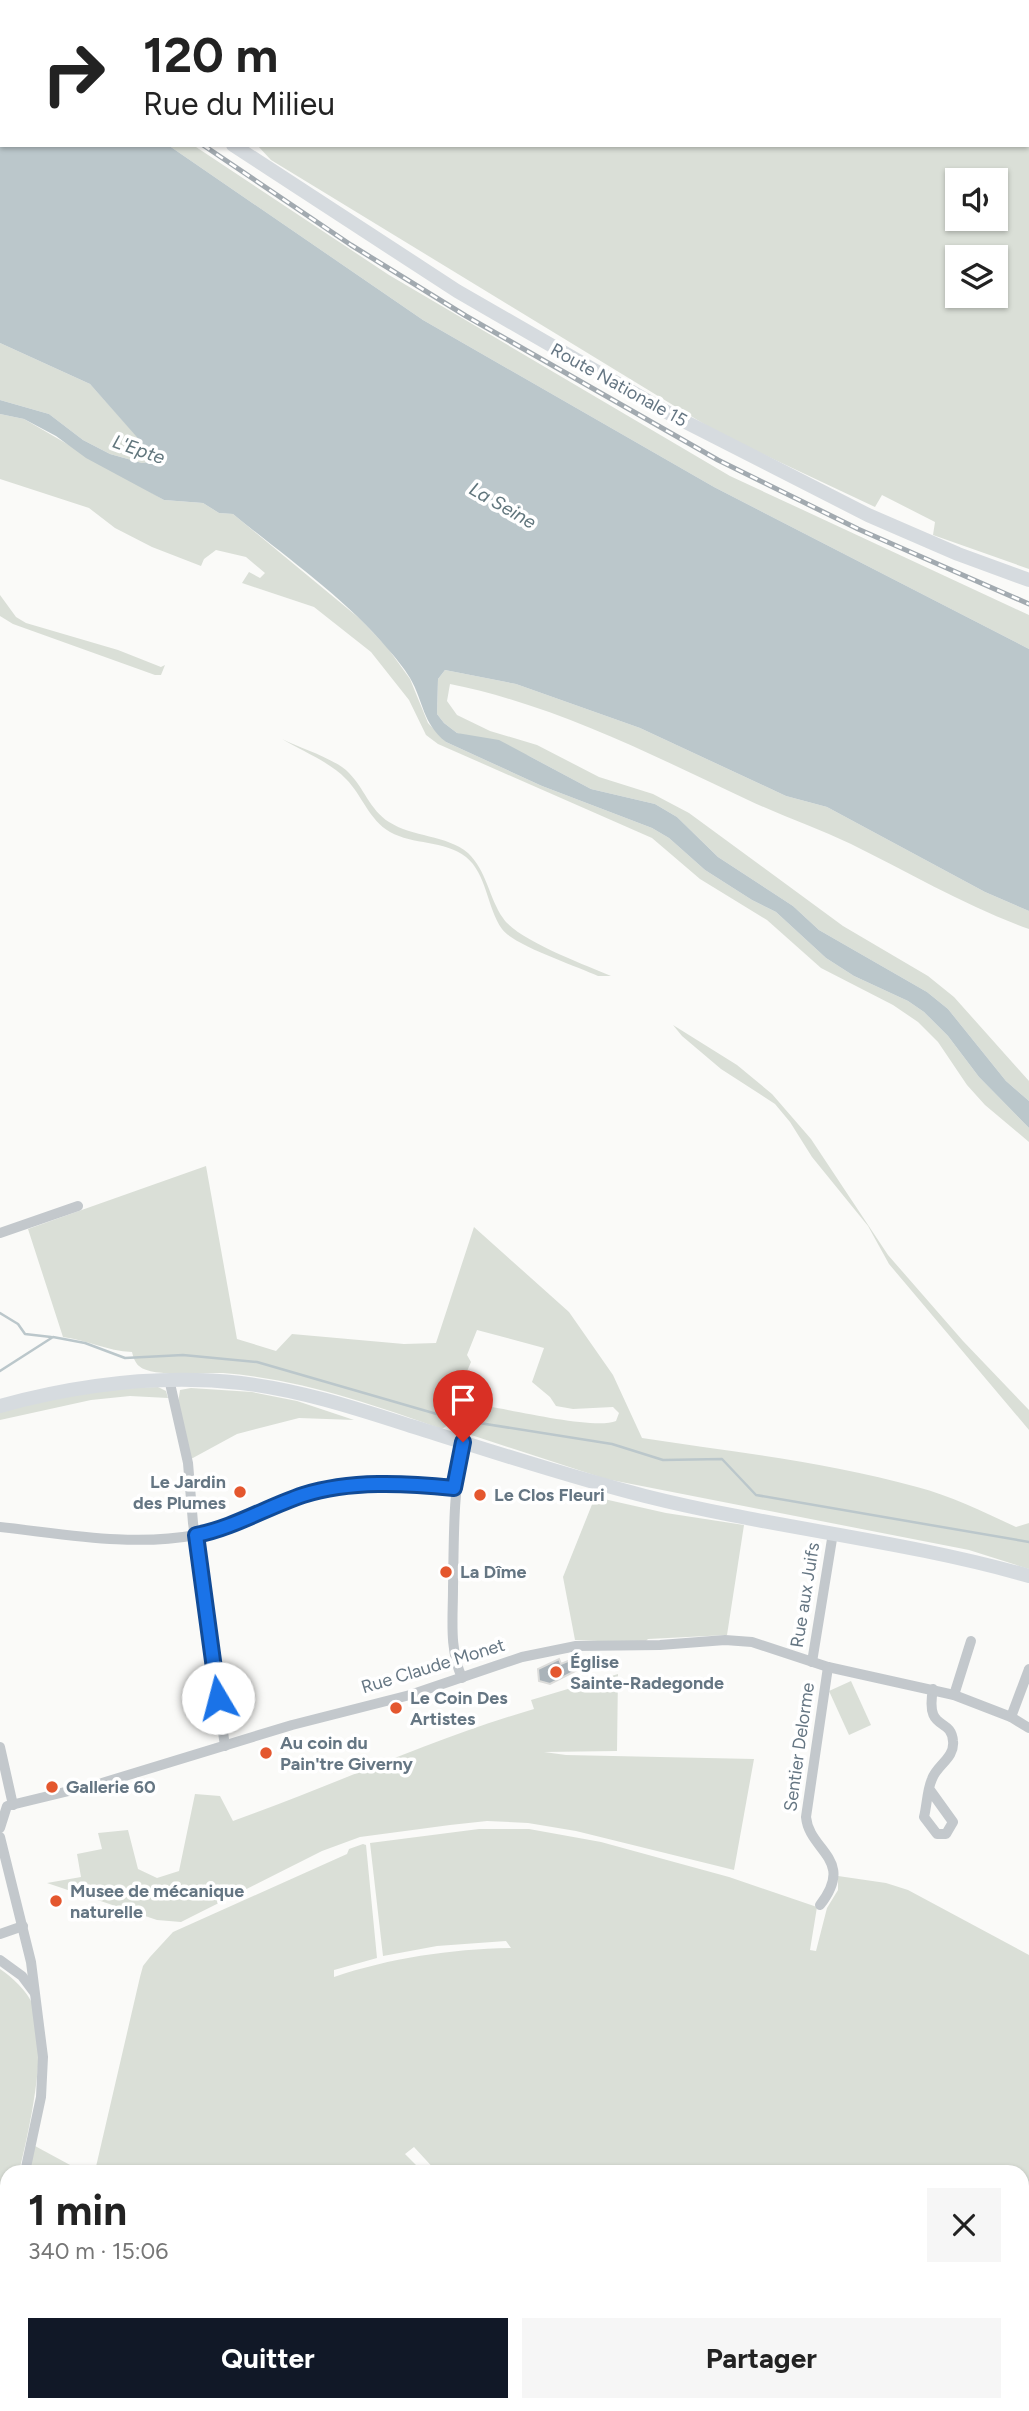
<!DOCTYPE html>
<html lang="fr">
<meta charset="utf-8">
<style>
body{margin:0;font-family:Figtree,sans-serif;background:#f6f6f6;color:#222;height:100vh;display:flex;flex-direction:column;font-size:26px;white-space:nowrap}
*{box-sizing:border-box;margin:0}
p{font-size:23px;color:#767676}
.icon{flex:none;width:38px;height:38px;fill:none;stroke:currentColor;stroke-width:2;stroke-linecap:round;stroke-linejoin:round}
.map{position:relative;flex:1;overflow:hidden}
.drawer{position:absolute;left:0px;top:2165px;width:1029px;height:247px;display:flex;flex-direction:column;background:#fff;border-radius:21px 21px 0 0;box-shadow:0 2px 5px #0004}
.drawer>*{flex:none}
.top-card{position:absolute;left:0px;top:0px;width:1029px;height:147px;box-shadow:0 2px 5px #0004;background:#fff;color:#222;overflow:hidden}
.fabs{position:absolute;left:945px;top:168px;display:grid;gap:14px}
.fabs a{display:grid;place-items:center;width:63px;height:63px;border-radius:0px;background:#fff;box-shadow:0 2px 5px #0004;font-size:35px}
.pin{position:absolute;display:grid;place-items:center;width:60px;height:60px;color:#fff;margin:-72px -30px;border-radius:50% 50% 50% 0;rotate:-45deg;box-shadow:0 0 7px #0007}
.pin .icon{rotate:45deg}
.me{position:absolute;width:77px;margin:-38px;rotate:352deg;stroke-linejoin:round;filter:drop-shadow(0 0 5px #0008)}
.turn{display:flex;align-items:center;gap:24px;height:147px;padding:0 28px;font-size:32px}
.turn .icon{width:91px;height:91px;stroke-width:2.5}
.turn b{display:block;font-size:49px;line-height:60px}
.round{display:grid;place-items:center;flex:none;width:74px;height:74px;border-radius:0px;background:#f6f6f6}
.summary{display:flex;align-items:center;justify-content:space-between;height:119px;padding:0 28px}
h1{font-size:42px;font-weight:700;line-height:52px}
.button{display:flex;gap:14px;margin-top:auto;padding:14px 28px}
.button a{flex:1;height:80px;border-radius:0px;background:#111827;color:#fff;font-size:28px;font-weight:700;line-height:80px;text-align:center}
.button a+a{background:#f6f6f6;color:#222}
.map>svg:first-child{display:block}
.green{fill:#dadfd7;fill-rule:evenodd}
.water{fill:#bbc7cb}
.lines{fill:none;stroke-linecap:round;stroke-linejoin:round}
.stream{stroke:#bbc7cb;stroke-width:2.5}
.building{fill:#aab3b9;stroke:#dcdcda;stroke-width:2}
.minor{stroke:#c3c8cc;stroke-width:10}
.major{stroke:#d6dbdf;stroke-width:14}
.rail-casing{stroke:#a2aab0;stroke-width:5}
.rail{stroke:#fff;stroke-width:2.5;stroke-dasharray:8;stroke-linecap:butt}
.route-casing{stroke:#114b97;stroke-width:18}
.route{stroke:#1a73e8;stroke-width:12}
.poi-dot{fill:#e4572e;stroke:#fff;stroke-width:2.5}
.labels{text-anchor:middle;stroke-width:7;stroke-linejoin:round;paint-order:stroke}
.street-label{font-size:18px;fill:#657683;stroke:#fff}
.poi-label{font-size:18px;font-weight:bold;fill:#657683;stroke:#fff;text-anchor:start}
.water-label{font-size:19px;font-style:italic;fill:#60757c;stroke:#fff}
</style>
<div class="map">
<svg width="1029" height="2411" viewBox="0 0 1029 2411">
<rect width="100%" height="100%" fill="#fafaf8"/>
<g class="green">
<path d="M66,0h963v569l-96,-34 2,-13 -53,-27 -7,12 -153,-72 -451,-275 -14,-15h770v-143zM957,180h39v39h-39zM957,257h39v39h-39z"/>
<path d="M168,145h25l196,130 341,201 299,139v34l-315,-162 -291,-167z"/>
<path d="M0,343l90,41 69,77 -17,2 -32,-9 -27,-14 -34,-26 -49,-14z"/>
<path d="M0,414l24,5 140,81 39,3 16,10 14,1 126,104 28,29 23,32 18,44 18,19 96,44 110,42 17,10 36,32 47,30 24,12 50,46 28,18 54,25 16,11 24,24 31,41 50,51v14l-44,-37 -18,-20 -29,-43 -20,-20 -25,-17 -72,-37 -54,-48 -67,-41 -48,-41 -214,-94 -12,-9 -17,-35 -38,-48 -57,-45 -72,-24 7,-11 11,6 5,-5 -19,-16 -30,-7 -12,9 -3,7 -49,-19 -37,-19 -26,-20 -89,-29z"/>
<path d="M0,595l16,22 10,6 92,27 43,17 4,-2 -4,10h-6l-142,-51 -13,-8z"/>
<path d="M445,670l71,14 124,44 146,68 41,11 158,85 44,19v18c-62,-22 -119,-56 -178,-85 -34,-16 -69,-28 -103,-44 -96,-45 -193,-95 -298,-116l-3,17 10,14 33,16 47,14 62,32 54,17 36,19 154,113 85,50 26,21 75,84v20l-23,-20 -58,-72 -21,-17 -108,-62 -26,-24 -75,-49 -41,-40 -22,-13 -64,-15 -62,-33 -72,-23 -13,-10 -7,-9 1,-35z"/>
<path d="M282,739c18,9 54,20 67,34 15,15 21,37 40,49 23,15 58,13 79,31 19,18 21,45 35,65 14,22 83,47 108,58h-13c-21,-10 -85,-31 -96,-47 -15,-21 -15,-55 -36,-72 -22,-17 -53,-12 -76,-25 -21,-12 -28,-37 -44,-53 -16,-17 -44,-28 -64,-40z"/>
<path d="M673,1025l64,40 35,29 39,45 77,116 75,86 66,69v20l-140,-166 -21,-38 -56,-69 -22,-35 -15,-18 -54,-35 -39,-33z"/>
<path d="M206,1166l31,173 39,12 16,-17 112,10 32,-1 38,-116 95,85 44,63 29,63c92,14 185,24 275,49 34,9 67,25 99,40l13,-4v46l-60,-19 -363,-71 -147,-48v-12l8,-16c31,3 126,28 149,18l3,-8 -6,-6 -40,2 -17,-3 -6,-9 -18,-15 12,-34 -67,-18 -10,25 4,7 -12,28 -16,21 5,14 -6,4c-70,-25 -143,-50 -219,-56 -19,-1 -71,5 -84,-7 -4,-3 -6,-10 -7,-14 -25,-1 -45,-12 -69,-15l-35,-108z"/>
<path d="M158,1387l8,4 2,7 -38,-2 -39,4 -91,20v-9c52,-13 104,-23 158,-24z"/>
<path d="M191,1388l61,4 45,9 57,19 -55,-2 -62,16 -46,25 -13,-56 2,-13z"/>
<path d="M595,1497l71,16 78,12 -17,110 -79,4 -4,4 -69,-3 -12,-63z"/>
<path d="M618,1674l-1,77 -73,1 22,3 188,4 -20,111 -158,-39 -48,-8 -41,-2 -37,4 -90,12 -38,14 -141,71 -24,-2 -110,-37 34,-6 -4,-23 25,-5 -4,-16 30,-3 10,39 19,9 22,-7 16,-77 25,2 13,25c101,-36 198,-82 301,-112l-3,-9z"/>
<path d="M851,1681l20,44 -22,10 -20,-44z"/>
<path d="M479,1829h50l72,13 128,35 88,30 -7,43 6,1 11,-43 11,-18v-14l48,7 22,7 121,65v423l-7,-4v-202h-585l-23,-25 -9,7 18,18 -328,-1 45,-194 3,-11 7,-9 23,-25 174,-78 2,-5 14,-5 3,1 11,113 -43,12v7c56,-19 117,-28 177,-29l-5,-7 -69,5 -54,10 -13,-113z"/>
<path d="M0,1969c12,8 27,22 33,36 16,38 -4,126 -14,167h-12v46l-7,26z"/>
<path d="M35,2146l48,26h-55z"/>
<path d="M7,2249v155l42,1 -4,6h-45v-137z"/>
<path d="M59,2404h304v7h-308z"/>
</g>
<path class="water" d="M0,43l2,102h166l255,175 291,167 315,162v262l-44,-19 -158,-85 -41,-11 -146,-68 -124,-44 -71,-14 -7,9 -1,35 7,9 13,10 42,7 92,49 64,15 22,13 41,40 75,49 26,24 108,62 21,17 58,72 23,20v27l-50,-51 -31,-41 -24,-24 -16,-11 -54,-25 -28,-18 -50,-46 -24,-12 -47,-30 -36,-32 -17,-10 -110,-42 -96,-44c-24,-19 -22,-40 -36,-64 -6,-10 -15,-21 -23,-30 -41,-49 -104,-93 -154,-134l-14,-1 -16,-10 -39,-3 -78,-42 -30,-22 -32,-17 -24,-5v-14l49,14 34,26 27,14 32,9 16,-2 -68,-77 -90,-41z"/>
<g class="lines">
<g class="stream">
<path d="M0,1313l18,11 7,10 26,3"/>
<path d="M0,1371l53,-34 32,6 40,15 58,-3 74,7 197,57 158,25 51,16 59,-1 34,36 273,47"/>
</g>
</g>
<path class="building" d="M580,1656l5,10 -35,18 -11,-3 -1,-12 21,-10 2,5z"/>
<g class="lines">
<g class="minor">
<path d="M49,0l2,2"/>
<path d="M0,1233l78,-27"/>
<path d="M169,1379l19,84 5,60 32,223"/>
<path d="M0,1527c65,7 131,20 196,8 37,-6 70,-28 105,-39 47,-16 104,-13 153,-8"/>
<path d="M812,1662l21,-129"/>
<path d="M462,1678c-13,-30 -9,-58 -9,-90 1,-54 0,-92 10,-146"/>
<path d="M954,1695l17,-54"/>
<path d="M1011,1717l18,-48"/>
<path d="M0,1747l13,58"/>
<path d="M930,1790l23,32 -7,12h-9l-13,-17c3,-12 3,-27 8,-38 5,-14 23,-21 21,-38 -2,-25 -28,-8 -20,-52"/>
<path d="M0,1828l7,-22 95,-23 190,-58 118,-30 112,-38 54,-11 84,-1 65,-5 27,2 76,25 126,28 57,22 18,11"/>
<path d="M0,1837l31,125 12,95 -2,40 -16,75"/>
<path d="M820,1905c36,-46 -11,-54 -14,-88l22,-150"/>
<path d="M0,1934l23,-8"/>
<path d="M0,1960l22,16 12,16"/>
<path d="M0,2266l7,-26"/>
</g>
<g class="major">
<path d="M20,0l3,2"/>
<path d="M233,145l224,146 215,124 196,100 90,39 71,26"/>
<path d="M0,1406c80,-22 159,-32 241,-23 59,7 114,25 170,43 77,24 155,50 234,70 127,32 258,44 384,80"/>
</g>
<defs>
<g id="rail">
<path d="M0,13l2,1"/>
<path d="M203,145l148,100 115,71 252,144 140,69 171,75"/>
</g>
</defs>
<use href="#rail" class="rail-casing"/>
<use href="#rail" class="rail"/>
</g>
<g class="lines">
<defs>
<path id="route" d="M218,1698l-22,-163c37,-7 71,-28 107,-40 47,-15 103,-12 151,-7l9,-46"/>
</defs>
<use href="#route" class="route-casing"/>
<use href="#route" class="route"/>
</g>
<g class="poi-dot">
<circle cx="240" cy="1492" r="7"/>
<circle cx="480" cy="1495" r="7"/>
<circle cx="446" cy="1572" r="7"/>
<circle cx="556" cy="1672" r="7"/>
<circle cx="396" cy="1708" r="7"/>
<circle cx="266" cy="1753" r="7"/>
<circle cx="52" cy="1787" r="7"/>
<circle cx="56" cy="1901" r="7"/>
</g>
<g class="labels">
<g class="street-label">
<text transform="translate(619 385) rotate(29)" y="6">Route Nationale 15</text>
<text transform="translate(805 1595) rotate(-81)" y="6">Rue aux Juifs</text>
<text transform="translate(433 1666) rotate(-17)" y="6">Rue Claude Monet</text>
<text transform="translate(799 1747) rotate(-82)" y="6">Sentier Delorme</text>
</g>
<g class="poi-label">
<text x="226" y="1488" text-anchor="end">Le Jardin<tspan x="226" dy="21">des Plumes</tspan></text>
<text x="494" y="1501">Le Clos Fleuri</text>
<text x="460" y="1578">La Dîme</text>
<text x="570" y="1668">Église<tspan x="570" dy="21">Sainte-Radegonde</tspan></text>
<text x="410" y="1704">Le Coin Des<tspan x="410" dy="21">Artistes</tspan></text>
<text x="280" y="1749">Au coin du<tspan x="280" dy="21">Pain'tre Giverny</tspan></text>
<text x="66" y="1793">Gallerie 60</text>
<text x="70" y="1897">Musee de mécanique<tspan x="70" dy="21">naturelle</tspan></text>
</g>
<g class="water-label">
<text transform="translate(139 449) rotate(19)" y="7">L'Epte</text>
<text transform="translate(503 505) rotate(30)" y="7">La Seine</text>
</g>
</g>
</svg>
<div class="fabs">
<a><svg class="icon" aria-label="sound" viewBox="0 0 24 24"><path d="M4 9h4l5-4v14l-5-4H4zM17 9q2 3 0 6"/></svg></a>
<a><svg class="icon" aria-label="layers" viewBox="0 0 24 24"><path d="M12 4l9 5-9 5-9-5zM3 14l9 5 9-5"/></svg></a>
</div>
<div class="pin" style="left:463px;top:1442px;background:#d93025"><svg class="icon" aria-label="arrive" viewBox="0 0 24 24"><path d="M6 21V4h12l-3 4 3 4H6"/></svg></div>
<svg class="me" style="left:218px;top:1698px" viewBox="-20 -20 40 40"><circle r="19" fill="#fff"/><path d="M0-13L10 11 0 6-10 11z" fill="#1a73e8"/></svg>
<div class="top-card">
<div class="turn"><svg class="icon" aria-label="right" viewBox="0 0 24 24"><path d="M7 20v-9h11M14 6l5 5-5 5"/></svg><div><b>120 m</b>Rue du Milieu</div></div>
</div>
<section class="drawer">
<div class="summary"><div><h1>1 min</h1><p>340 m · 15:06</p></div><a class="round"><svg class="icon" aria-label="close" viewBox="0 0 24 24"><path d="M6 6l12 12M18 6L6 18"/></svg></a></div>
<div class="button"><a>Quitter</a><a>Partager</a></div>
</section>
</div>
